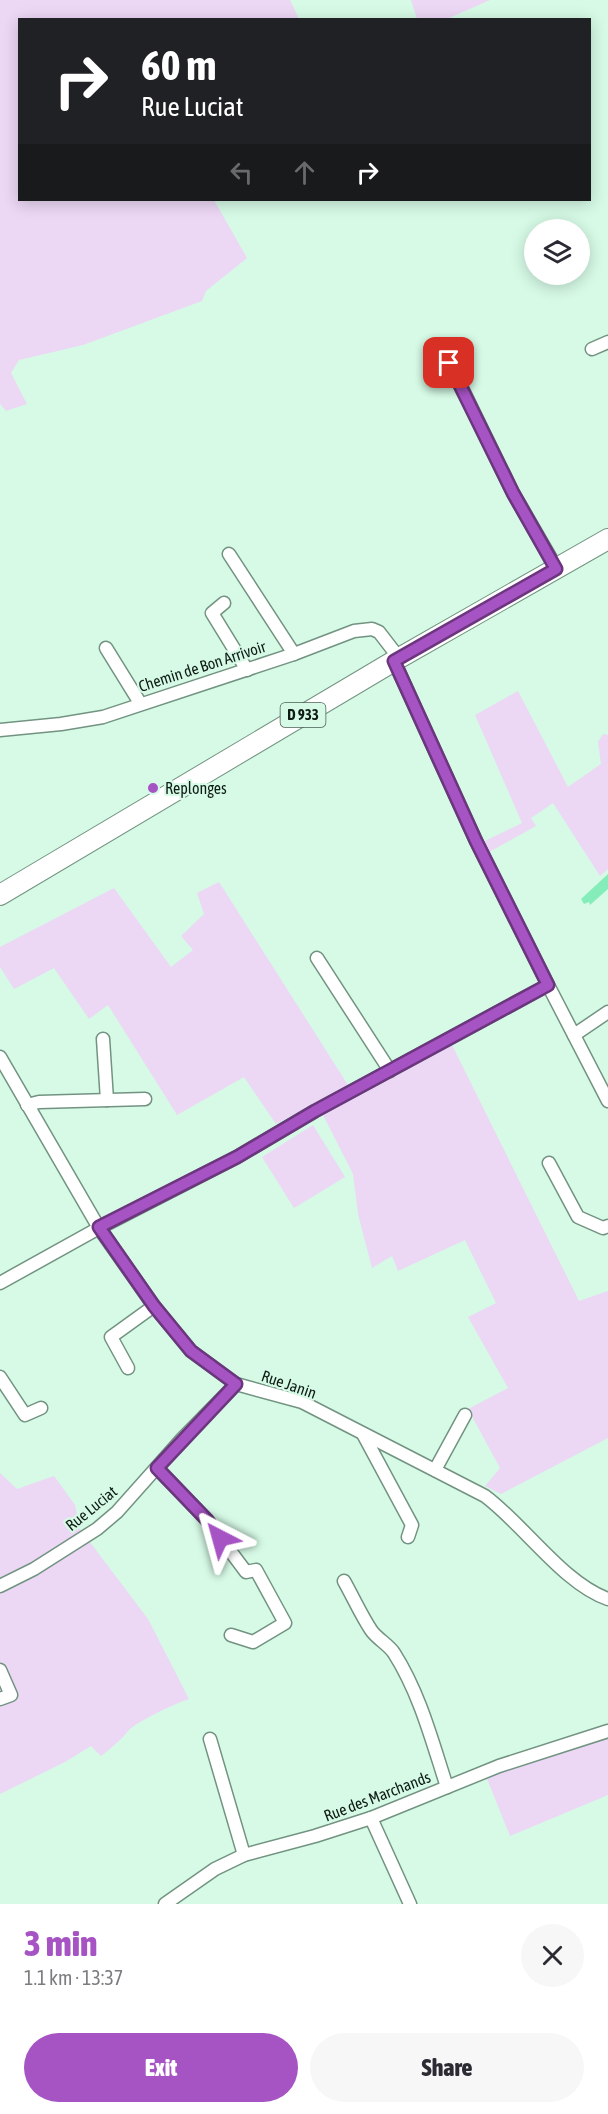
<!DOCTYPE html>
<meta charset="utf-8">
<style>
body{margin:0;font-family:"Asap Condensed",sans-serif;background:#f7f7f7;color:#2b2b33;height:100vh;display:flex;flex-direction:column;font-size:22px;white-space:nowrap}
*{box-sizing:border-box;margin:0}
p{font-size:20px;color:#7c7c81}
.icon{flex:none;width:33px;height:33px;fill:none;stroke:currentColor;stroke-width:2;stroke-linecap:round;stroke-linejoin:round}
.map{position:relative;height:1904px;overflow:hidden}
.details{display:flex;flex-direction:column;background:#fff;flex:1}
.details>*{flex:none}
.banner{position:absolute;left:18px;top:18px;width:573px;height:183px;border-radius:0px;box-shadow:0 3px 15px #0003;background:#202124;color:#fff;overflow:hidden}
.controls{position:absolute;left:524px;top:219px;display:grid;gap:12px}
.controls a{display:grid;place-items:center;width:66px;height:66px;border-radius:50%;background:#fff;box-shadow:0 3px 15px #0003;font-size:30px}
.pin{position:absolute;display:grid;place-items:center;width:51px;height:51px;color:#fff;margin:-26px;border-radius:12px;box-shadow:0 3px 9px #0006}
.me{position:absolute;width:66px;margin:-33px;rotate:321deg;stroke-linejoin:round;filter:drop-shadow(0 0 4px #0008)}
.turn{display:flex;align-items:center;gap:21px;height:126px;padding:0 24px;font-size:27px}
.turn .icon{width:78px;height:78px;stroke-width:2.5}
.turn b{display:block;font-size:42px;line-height:51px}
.lanes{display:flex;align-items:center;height:57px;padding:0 24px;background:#0003;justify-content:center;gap:30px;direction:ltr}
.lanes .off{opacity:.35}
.round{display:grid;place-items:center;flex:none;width:63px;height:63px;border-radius:32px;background:#f7f7f7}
.head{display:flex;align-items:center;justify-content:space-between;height:102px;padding:0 24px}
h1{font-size:36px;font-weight:800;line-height:45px;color:#a653c3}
.action{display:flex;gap:12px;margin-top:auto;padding:12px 24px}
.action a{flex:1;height:69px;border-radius:36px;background:#a653c3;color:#fff;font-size:24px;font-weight:800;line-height:69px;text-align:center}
.action a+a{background:#f7f7f7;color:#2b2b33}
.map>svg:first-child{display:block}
.green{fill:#ecd7f5}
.water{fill:#85edba}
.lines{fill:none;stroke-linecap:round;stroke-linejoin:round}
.minor-casing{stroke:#729381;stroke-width:15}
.primary-casing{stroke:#729381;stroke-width:22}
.minor{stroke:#fff;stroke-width:12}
.primary{stroke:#fff;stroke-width:20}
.route-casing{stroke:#6c367f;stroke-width:15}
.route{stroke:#a653c3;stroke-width:10}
.poi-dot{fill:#a653c3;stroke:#d6fae6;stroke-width:2}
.labels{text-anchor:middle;stroke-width:4.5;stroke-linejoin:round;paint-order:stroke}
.shield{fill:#d6fae6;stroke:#4b5f54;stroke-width:1.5}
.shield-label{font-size:15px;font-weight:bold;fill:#0f1c15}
.street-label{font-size:16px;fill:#0f1c15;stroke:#d6fae6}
.poi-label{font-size:16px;fill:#0f1c15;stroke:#d6fae6;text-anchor:start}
</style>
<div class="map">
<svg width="608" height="1904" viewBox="0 0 608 1904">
<rect width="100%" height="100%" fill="#d6fae6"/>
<g class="green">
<path d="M0,0h290l9,19 -279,1v180h194l33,58 -41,33 -4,10 -119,44 -64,15 -8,13 16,31 -21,7 -6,-7z"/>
<path d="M411,0h79l-43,19h-30z"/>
<path d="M518,691l50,96 33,-23 -3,-22 5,-8 5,1v134l-8,7 -47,-73 -22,15 5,8 -47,26 -4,-11 37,-18 -47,-108z"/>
<path d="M219,882l129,203 -72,39 -32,-47 -67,38 -69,-110 -19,14 -35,-51 -40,21 -14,-22v-20l114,-59 57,79 22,-17 -12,-14 23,-22 -7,-21z"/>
<path d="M452,1045l127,256 29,-10v147l-107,56 -16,-8 15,-18 -32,-59 40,-21 -40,-71 28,-14 -31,-63 -67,31 -6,-15 -20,12 -14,-54 -5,-40 -30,-59 41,-26z"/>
<path d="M313,1125l32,52 -51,31 -32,-51z"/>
<path d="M0,1473l17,16 37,-13 21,29 5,24 68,90 41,80c-13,4 -51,22 -60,31 -8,10 -18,18 -28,26l-10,-10 -26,16 -65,32z"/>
<path d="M608,1737v58l-98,41 -25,-62z"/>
</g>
<path class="water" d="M608,874v15l-18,16 -1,-3 -5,2 -3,-5z"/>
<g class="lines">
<defs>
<g id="minor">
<path d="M442,347l71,146 44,76"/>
<path d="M592,349l16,-7"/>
<path d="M229,554l65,100"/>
<path d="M224,603l-12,10 35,57"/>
<path d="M106,648l34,55"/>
<path d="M394,661l82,180 72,144 60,116"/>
<path d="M0,730l61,-6 42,-7 191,-63 60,-23 18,-2 7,3 20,26"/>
<path d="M317,958l73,113"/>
<path d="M574,1035l34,-23"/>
<path d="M103,1039l4,61"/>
<path d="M0,1057l99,171 55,78 37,45 45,33 66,18 183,94c39,29 79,88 123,103"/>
<path d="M27,1105l12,-3 106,-3"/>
<path d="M549,1163l29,54 25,11 5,-2"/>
<path d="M0,1283l99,-55 138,-71 78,-46 233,-126"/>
<path d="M128,1368l-17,-31 43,-31"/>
<path d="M0,1377l25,38 16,-7"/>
<path d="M363,1434l49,91 -4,12"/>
<path d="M157,1468l50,52 39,52 10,-2 29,53 -32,19 -22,-7"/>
<path d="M435,1470l30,-55"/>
<path d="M344,1581c9,16 17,34 27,49 6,9 17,14 23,23 26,41 38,88 53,134"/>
<path d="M0,1586l34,-17 63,-40 20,-17 65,-73 54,-55"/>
<path d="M0,1670l11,25 -11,4"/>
<path d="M210,1739l34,116"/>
<path d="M371,1818l39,86"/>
<path d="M165,1904l50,-35 29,-14 71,-19 56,-18 128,-52 109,-35"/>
</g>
<path id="primary" d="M0,895l394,-234 214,-122"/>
</defs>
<use href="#minor" class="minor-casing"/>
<use href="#primary" class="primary-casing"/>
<use href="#minor" class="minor"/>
<use href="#primary" class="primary"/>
</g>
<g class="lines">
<defs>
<path id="route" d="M220,1538l-13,-18 -50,-52 79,-84 -45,-33 -37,-45 -55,-79 138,-70 78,-46 233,-126 -72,-144 -82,-180 162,-92 -43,-76 -64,-130"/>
</defs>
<use href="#route" class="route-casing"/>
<use href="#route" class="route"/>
</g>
<circle class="poi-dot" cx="153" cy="788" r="6"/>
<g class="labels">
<rect class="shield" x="280.5" y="703" width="45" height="24" rx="4.5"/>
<g class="shield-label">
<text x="303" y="720">D 933</text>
</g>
<g class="street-label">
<text transform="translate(202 666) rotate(-18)" y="6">Chemin de Bon Arrivoir</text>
<text transform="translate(289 1384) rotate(19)" y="6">Rue Janin</text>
<text transform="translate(91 1508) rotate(-39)" y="6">Rue Luciat</text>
<text transform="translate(377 1796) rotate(-21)" y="6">Rue des Marchands</text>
</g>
<g class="poi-label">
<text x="165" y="794">Replonges</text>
</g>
</g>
</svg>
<div class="controls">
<a><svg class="icon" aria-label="layers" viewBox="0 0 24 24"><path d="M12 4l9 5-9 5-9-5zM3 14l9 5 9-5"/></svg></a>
</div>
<div class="pin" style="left:449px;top:363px;background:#d93025"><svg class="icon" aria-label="arrive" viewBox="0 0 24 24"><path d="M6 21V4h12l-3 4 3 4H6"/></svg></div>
<svg class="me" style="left:220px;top:1538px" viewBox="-20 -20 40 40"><path d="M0-17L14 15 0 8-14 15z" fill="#a653c3" stroke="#fff" stroke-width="4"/></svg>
<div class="banner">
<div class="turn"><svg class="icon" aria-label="right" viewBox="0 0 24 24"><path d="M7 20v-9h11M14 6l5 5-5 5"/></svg><div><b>60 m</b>Rue Luciat</div></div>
<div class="lanes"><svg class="icon off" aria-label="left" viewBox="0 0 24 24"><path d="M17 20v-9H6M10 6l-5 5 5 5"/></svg><svg class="icon off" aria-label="ahead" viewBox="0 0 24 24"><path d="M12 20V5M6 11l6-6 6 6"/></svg><svg class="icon" aria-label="right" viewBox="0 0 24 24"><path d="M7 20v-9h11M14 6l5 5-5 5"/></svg></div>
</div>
</div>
<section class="details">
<div class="head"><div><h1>3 min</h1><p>1.1 km · 13:37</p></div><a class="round"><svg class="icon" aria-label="close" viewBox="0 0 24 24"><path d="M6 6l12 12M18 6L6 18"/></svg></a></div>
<div class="action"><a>Exit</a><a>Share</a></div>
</section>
